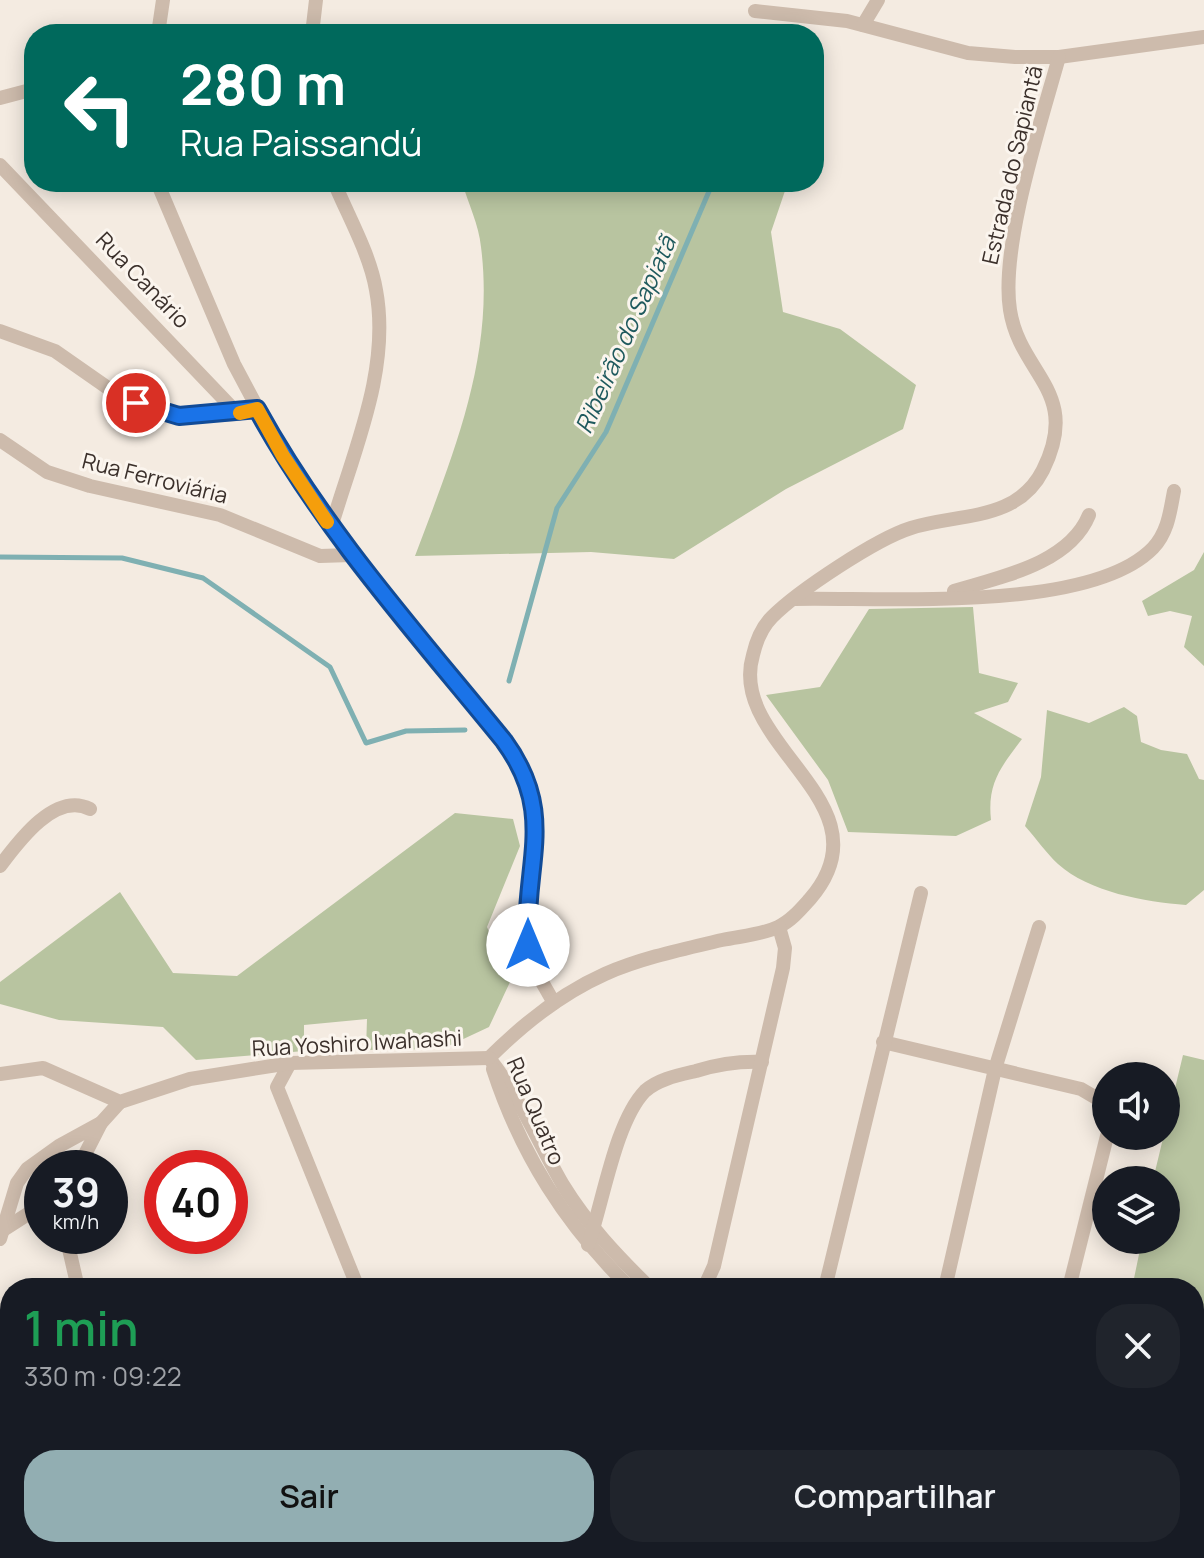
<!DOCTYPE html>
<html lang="pt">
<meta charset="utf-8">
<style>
body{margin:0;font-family:Manrope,sans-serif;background:#20242c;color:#f1f3f6;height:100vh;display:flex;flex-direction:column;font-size:30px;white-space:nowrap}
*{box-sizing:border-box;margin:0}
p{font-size:26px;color:#9ea1a6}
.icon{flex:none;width:44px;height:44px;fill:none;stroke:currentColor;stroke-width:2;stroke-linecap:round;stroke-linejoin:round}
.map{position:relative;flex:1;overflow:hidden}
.details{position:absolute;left:0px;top:1278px;width:1204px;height:280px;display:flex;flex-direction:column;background:#171b24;border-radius:32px 32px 0 0;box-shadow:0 4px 20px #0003}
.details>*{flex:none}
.hud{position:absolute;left:24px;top:24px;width:800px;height:168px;border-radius:32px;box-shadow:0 4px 20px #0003;background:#00695c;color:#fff;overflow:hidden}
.controls{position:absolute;left:1092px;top:1062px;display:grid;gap:16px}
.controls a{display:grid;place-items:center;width:88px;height:88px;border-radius:50%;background:#171b24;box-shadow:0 4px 20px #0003;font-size:40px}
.speed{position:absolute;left:24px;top:1150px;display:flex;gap:16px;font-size:40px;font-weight:700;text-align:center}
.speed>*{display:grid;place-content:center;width:104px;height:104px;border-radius:50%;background:#171b24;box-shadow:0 4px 20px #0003;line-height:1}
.speed small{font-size:20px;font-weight:400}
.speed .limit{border:12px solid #d22;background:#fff;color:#111}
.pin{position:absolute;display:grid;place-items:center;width:68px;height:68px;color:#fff;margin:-34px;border:4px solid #fff;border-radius:50%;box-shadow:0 2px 8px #0007}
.me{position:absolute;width:88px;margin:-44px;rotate:0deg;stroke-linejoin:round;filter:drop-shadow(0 0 6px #0008)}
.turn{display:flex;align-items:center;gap:28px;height:168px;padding:0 24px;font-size:36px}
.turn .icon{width:104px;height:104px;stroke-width:2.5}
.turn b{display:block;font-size:56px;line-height:68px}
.round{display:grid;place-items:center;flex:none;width:84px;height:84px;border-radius:32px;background:#20242c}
.summary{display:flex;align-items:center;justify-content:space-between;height:136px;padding:0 24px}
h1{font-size:48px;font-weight:600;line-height:60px;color:#1e9e55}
.action{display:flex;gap:16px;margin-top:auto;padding:16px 24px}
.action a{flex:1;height:92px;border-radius:32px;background:#92aeb2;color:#111;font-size:32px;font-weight:600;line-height:92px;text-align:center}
.action a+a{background:#20242c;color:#f1f3f6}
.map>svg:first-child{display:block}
.green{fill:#b8c4a0}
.water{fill:#7fb0b2}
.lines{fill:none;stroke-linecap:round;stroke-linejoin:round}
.stream{stroke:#7fb0b2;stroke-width:5}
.minor{stroke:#cdbbac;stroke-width:14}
.route-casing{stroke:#114b97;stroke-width:20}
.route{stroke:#1a73e8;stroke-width:14}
.slow{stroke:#f59e0b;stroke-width:14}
.labels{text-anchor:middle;stroke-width:6;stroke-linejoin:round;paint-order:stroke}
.street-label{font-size:22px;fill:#3b302b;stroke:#fbf5ee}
.water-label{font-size:24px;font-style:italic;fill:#1f5a5e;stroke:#fbf5ee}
</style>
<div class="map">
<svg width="1204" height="1558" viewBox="0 0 1204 1558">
<rect width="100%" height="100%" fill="#f4ebe1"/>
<g class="green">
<path d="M462,182h326l-17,50 12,80 57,17 76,56 -13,44 -117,60 -112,70 -83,-7 -176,4c38,-101 80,-200 66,-309 -2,-22 -13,-44 -19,-65z"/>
<path d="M1204,552v114l-20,-19 8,-31 -22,-5 -22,5 -6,-15 52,-31z"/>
<path d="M973,607l6,66 39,10 -10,19 -34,11 48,26c-21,28 -35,44 -31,81l-35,16 -108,-4 -20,-52 -62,-85 54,-8 49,-78z"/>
<path d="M1124,707l13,9 4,26 20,8 26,4 12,25 5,1v110l-18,15c-41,-3 -97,-13 -128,-41 -12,-11 -22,-26 -33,-38l16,-49 6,-67 42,13z"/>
<path d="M455,813l58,6 7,27 -33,81 23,55 -21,45 -47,22 -76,1 1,-31 -63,6v26l-108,9 -33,-33 -104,-7 -59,-16v-22l120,-90 53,81 64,3z"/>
<path d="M1183,1055l21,5v498h-191l4,-10h177v-260h-62l10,-48h24v-60h-13z"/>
<path d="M565,1548h104l-4,10h-75z"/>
</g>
<path class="water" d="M10,1311v63l-10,-14v-42z"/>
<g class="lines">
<g class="stream">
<path d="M0,557l122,1 81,20 127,89 36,76 40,-12 59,-1"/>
<path d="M509,681l48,-173 49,-76 107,-250"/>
</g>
<g class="minor">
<path d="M755,11l92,10 121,32 47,4h44l145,-20"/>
<path d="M863,25l15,-25"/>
<path d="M158,34l5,-34"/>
<path d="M312,34l4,-34"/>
<path d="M0,98l34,-9"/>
<path d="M0,165l238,249 19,-5"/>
<path d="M157,182l77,182 49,92 68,99 170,208 14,44 -9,111 2,27 6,23 20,35"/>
<path d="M0,331l55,20 63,44 36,16 25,5 59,-2"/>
<path d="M0,440l47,32 43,14 130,29 100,41 31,-1"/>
<path d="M331,528c22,-76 60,-158 45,-238 -6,-36 -28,-74 -42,-108"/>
<path d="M954,591c46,-14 115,-27 135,-76"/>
<path d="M795,599c89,-2 295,14 358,-51 15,-16 17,-36 21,-57"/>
<path d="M0,866c18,-24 55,-75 90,-57"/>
<path d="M883,1042l198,47 17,10 8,17"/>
<path d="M489,1058c34,-34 71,-64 116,-84 36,-16 79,-25 117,-34 19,-4 39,-5 56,-13 13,-6 23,-18 32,-28 83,-96 -84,-154 -57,-244 3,-13 9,-28 19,-38 26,-26 104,-78 139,-89 47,-15 106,-6 132,-58 39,-79 -23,-95 -33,-160 -10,-63 31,-188 49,-253"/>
<path d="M489,1058c31,39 49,84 74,127 24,39 54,71 87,103"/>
<path d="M290,1063l-13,24 81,201"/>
<path d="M493,1069c28,86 73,156 137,219"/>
<path d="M0,1074l43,-6 77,34 70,-23 100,-16 199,-5"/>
<path d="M78,1168l23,-45"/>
<path d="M3,1230l39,-25"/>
<path d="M66,1236l12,52"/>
<path d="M0,1239l17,-56 10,-14 32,-23 42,-23 19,-21"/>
<path d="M588,1245c15,-42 27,-123 57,-154 13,-12 34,-16 51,-20 23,-7 42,-10 66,-9"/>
<path d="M704,1288l10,-22 69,-298 2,-20 -6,-21"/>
<path d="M825,1288l96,-395"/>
<path d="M945,1288l50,-219 44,-142"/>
<path d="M1069,1288l38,-152"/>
<path d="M256,1548l10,10"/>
<path d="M512,1548l26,10"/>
<path d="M876,1548l6,10"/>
<path d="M893,1548l5,10"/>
<path d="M98,1558l18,-10"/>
<path d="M167,1558l18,-10"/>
<path d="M684,1558l4,-10"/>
<path d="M994,1558l5,-10"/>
</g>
</g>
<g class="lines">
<defs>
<path id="route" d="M136,403l43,13 78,-7c67,122 160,225 247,332 54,74 19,123 24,204"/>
</defs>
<use href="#route" class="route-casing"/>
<use href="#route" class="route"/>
<path class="slow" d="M240,413l17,-4 26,47 44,66"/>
</g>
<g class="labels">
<g class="street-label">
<text transform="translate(1012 165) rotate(-77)" y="8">Estrada do Sapiantã</text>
<text transform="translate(143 280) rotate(46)" y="8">Rua Canário</text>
<text transform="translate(155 478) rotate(14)" y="8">Rua Ferroviária</text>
<text transform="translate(357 1043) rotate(-3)" y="8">Rua Yoshiro Iwahashi</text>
<text transform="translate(536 1111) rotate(67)" y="8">Rua Quatro</text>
</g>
<g class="water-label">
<text transform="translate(626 335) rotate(-66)" y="8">Ribeirão do Sapiatã</text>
</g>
</g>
</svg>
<div class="controls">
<a><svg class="icon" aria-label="sound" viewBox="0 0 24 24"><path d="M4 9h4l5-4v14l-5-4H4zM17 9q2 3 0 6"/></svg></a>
<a><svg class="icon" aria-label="layers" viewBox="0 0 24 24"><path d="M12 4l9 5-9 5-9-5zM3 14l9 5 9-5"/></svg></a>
</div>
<div class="speed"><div>39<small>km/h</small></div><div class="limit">40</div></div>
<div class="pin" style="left:136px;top:403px;background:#d93025"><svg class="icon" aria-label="arrive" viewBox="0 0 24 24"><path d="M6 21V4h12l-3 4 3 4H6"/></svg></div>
<svg class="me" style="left:528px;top:945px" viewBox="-20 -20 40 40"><circle r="19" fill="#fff"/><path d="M0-13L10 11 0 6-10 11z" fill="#1a73e8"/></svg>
<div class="hud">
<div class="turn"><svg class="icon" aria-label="left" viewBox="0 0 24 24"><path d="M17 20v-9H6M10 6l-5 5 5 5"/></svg><div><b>280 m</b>Rua Paissandú</div></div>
</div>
<section class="details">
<div class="summary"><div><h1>1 min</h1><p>330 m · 09:22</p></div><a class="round"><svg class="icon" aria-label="close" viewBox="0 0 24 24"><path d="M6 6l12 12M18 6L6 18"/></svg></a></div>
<div class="action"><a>Sair</a><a>Compartilhar</a></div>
</section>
</div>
